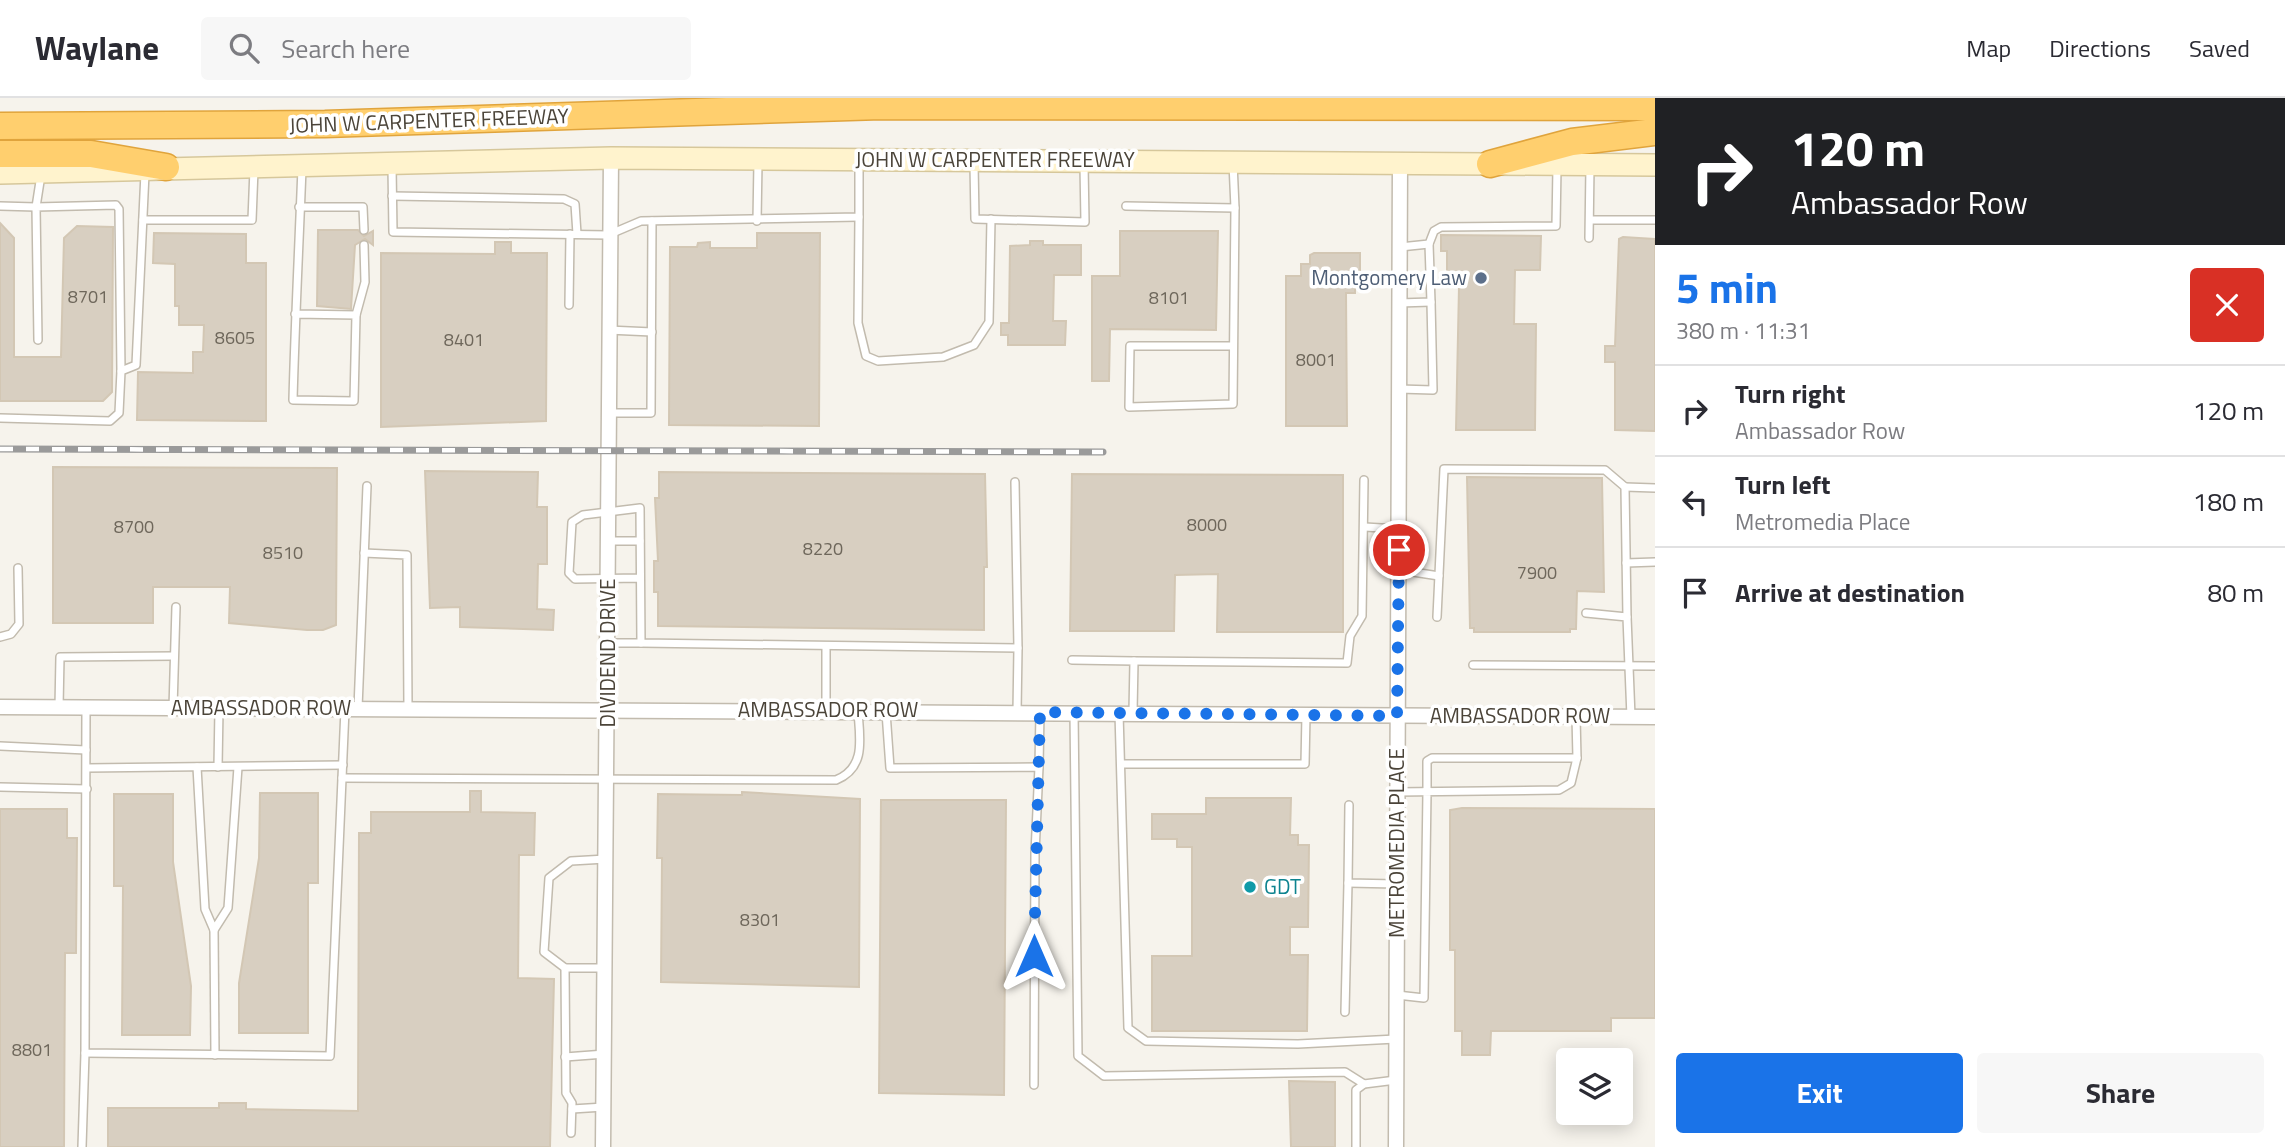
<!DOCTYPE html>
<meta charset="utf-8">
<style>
body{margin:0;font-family:"Titillium Web",sans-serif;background:#f7f7f7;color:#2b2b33;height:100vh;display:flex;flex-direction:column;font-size:26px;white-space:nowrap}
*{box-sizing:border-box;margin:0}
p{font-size:23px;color:#7c7c81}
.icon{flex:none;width:38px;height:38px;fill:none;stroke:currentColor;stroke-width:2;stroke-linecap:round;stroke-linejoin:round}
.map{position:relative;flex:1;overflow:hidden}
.drawer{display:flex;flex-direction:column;background:#fff;width:630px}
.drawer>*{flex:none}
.banner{background:#202124;color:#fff;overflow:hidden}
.fabs{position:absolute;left:1556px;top:950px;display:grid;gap:14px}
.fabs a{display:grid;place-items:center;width:77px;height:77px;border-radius:7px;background:#fff;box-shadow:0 4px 18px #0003;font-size:35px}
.pin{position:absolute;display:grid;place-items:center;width:60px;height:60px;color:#fff;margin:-30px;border:4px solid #fff;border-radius:50%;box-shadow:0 2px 7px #0007}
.me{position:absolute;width:77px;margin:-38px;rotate:0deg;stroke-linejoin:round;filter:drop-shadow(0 0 5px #0008)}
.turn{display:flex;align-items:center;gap:24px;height:147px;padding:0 21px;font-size:32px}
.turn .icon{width:91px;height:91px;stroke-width:2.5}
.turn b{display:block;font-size:49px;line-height:60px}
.round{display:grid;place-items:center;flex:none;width:74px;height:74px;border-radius:7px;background:#f7f7f7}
.summary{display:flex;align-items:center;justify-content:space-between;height:119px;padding:0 21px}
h1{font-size:42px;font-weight:700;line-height:52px;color:#1a73e8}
.action{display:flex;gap:14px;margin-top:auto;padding:14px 21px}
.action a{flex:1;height:80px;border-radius:7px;background:#1a73e8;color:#fff;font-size:28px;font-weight:700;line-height:80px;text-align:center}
.action a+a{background:#f7f7f7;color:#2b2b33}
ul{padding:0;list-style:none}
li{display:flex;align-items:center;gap:21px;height:91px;padding:0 21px;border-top:2px solid #e1e1e2}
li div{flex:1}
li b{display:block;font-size:26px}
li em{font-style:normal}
header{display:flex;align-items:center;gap:42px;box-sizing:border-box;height:98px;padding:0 35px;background:#fff;border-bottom:2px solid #e1e1e2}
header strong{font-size:33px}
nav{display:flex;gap:38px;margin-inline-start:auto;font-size:24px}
.search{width:490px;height:63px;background:#f7f7f7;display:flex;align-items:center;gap:18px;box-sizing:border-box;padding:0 24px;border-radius:7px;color:#7c7c81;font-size:26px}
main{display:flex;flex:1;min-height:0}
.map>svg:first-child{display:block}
.building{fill:#d8cfc1;stroke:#d3c7b4;stroke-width:2}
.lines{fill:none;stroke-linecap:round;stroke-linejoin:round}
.service-casing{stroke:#c2bbae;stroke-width:10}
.minor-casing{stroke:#c2bbae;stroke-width:17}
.secondary-casing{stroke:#d6c79b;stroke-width:24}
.motorway-casing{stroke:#e0a43c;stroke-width:29}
.service{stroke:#fff;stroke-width:7}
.minor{stroke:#fff;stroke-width:14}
.secondary{stroke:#fff3cd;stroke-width:21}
.motorway{stroke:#ffcf6e;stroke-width:26}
.rail-casing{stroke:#9a9a9a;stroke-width:7}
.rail{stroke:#fff;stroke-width:4.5;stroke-dasharray:13;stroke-linecap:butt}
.route{stroke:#1a73e8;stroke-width:12;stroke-dasharray:0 21.6}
.service-dot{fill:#5c6f8a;stroke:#fff;stroke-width:2.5}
.culture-dot{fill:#0f9aa8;stroke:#fff;stroke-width:2.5}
.labels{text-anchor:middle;stroke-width:7;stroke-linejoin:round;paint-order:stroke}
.number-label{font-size:18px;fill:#6e675b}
.street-label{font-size:21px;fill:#4b4439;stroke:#fff}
.service-label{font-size:21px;fill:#4e5e75;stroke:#fff;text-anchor:end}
.culture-label{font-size:21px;fill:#0d838f;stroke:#fff;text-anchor:start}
</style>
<header>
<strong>Waylane</strong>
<div class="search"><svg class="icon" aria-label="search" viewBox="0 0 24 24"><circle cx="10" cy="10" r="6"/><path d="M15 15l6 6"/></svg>Search here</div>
<nav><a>Map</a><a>Directions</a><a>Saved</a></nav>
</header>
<main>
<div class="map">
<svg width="1655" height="1049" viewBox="0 0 1655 1049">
<rect width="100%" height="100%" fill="#f6f3ec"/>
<g class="building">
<path d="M0,125l14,15v119h47l3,-119 13,-12 36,1 -1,165 -9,9h-103z"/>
<path d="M318,132h40l6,6 9,-5v14l-8,-6 -10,6 -4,64 -34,-3z"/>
<path d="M1120,133h98l-2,99 -106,-1 -1,52h-17v-105h28z"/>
<path d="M154,135l92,1v29h20v158l-129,-1 1,-48 55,1v-21h10l1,-27h-25v-19h-4v-42l-22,-1z"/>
<path d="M757,135h63l-1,193 -150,-1 1,-178h27l1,-4 12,-1v6h47z"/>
<path d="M1441,137l100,1 -1,34h-25l-1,54h22l-1,106h-79l3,-143h-12v-36h-6z"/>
<path d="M1623,139l32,2v192l-40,-1v-68h-10v-16h10l4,-107z"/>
<path d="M1030,143h13v4h38v30h-27l-1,46h13l-1,24h-57v-10h-7v-12h8l1,-77 20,-1z"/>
<path d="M495,144h16v11h36l-1,168 -165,6v-174l114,1z"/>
<path d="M1314,155h46v23h-5v17h-9l1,133h-61v-150h15v-12h9v-9z"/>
<path d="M53,369l284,1 -1,157 -13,5h-16l-78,-7 1,-36h-77v36h-100z"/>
<path d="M425,373l113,1 -1,35h10v57h-9l-1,45 17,1 -1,20 -93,-3v-20l-30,1z"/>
<path d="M659,374l326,2 2,93h-3v63l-326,-4v-34h-4v-31h4l-3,-63h4z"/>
<path d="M1072,376l271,1v157h-126l1,-58 -43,1 -1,56h-104z"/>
<path d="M1467,379l135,1 2,114 -27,-1 -1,38h-6v3h-96v-4h-4z"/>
<path d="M470,693h11v21l54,1 -1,42h-15l-1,123 36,1 -4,168h-442v-39h111v-5h27v6l112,2 1,-278h12v-21h99z"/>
<path d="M742,694l118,7 -1,188 -198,-5 1,-124h-5l1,-64 84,1z"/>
<path d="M260,695h58v90h-10v150h-69v-50l20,-125z"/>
<path d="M114,696h59v68l18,124 -1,49h-68l1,-149h-9z"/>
<path d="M1206,700h85l-1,37h8v10h11l-1,82h-18v28h18l-1,76h-155v-75h40v-109h-15v-8h-25v-25h54z"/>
<path d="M881,702h125l-2,295 -125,-2z"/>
<path d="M1462,710l193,1v209h-44v13h-120l-1,24h-28v-24h-7v-81h-5v-140z"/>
<path d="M0,711h67v29h10l-1,115h-11l-1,194h-64z"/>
<path d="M1289,983l46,1v65h-44z"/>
</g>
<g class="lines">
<defs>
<g id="service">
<path d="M974,66l1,55 110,3 -1,-57"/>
<path d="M392,69l1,65 215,3 33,-14 218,-4v-56"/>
<path d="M392,98l172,3 11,5 2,30"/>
<path d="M0,108l36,1 5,-32"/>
<path d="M1126,108l109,2 -2,-45"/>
<path d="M299,109h64l1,23"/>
<path d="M859,119l-1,106 8,33 12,5 65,-4 31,-12 15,-23 2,-103"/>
<path d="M143,122h109l2,-51"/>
<path d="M1590,122h65"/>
<path d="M757,123l1,-59"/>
<path d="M1589,140l1,-72"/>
<path d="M1400,149l29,-3 5,-13 7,-4 115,-1 1,-59"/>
<path d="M1399,205l32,-1 -2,-58"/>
<path d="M569,207l1,-71"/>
<path d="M295,216l61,1 -2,86 -61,-1c2,-77 6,-154 9,-232"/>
<path d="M356,217l9,-33 -1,-37"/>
<path d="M608,232l44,2"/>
<path d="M38,242l-2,-133 80,-2 3,4 2,162"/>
<path d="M1233,248h-103l-1,61 104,-3 2,-196"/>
<path d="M1399,291l34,1 -2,-88"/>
<path d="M608,315h43l1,-192"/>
<path d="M0,320l110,3 9,-8 2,-42 15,-6 9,-192"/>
<path d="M1015,384l3,166"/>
<path d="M1625,389l30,1"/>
<path d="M1365,429l33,2"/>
<path d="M607,443h33"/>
<path d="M364,455l43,2 1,153"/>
<path d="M1626,465l29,-1"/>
<path d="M1400,472l39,6"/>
<path d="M640,480l-65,1 -6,-6 3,-51 11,-7 57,-7 1,135 377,5 -1,64"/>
<path d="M1586,515l41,4 4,100"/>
<path d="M1437,519l7,-148 161,1 20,17 2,130"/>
<path d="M0,539l11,-3 8,-10 -1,-56"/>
<path d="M608,545h33"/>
<path d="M826,548v64"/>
<path d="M1072,562l62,1 -1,51"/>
<path d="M1134,563l213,2 3,-27 12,-20 2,-136"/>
<path d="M1473,567l182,1"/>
<path d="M59,609l1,-50 114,-1"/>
<path d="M86,610l-1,345 245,3 15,-347"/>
<path d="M173,610l3,-101"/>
<path d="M358,610l9,-222"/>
<path d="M886,614l4,56 149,-1 -4,86 -1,232"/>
<path d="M1074,614l4,344 26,20 241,-4 19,12"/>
<path d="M1119,615l9,315 18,13 152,3 98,-5"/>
<path d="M1576,619l1,41"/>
<path d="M0,648l86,4"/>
<path d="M1121,666h184l1,-49"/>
<path d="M197,669l8,142 9,21 14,-22 10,-141"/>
<path d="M218,669l1,-58"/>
<path d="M1039,669l1,-55"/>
<path d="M87,670l256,-3"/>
<path d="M342,680l494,2c30,-12 24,-41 22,-68"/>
<path d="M0,689l87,2"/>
<path d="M1397,694l162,-2 12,-7 6,-25h-145l-5,3v31l-3,206 -27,-3"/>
<path d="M1349,707l-1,78 48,1"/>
<path d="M214,832l1,125"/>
<path d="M565,870h41"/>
<path d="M1345,914l3,-129"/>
<path d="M565,959l40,-3"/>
<path d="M572,1011l32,-2"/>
<path d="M571,1035l1,-30 -6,-10 -1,-125 -21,-16 5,-74 22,-17 35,-2"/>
<path d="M82,1049l3,-94"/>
<path d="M1356,1049v-57l8,-6 32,-4"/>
</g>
<g id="minor">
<path d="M0,609l1655,10"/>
<path d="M603,1049l8,-989"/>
<path d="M1396,1049l4,-985"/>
</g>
<path id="secondary" d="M0,75l611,-15 1044,7"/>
<g id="motorway">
<path d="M0,28l325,-2 556,-18 774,1"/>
<path d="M0,56h91l75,13"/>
<path d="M1490,66l82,-22 83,-10"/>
</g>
</defs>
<use href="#service" class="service-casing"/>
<use href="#minor" class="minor-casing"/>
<use href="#secondary" class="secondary-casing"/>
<use href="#motorway" class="motorway-casing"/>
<use href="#service" class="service"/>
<use href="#minor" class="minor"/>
<use href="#secondary" class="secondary"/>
<use href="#motorway" class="motorway"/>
<defs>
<path id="rail" d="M0,351l1103,3"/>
</defs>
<use href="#rail" class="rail-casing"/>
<use href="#rail" class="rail"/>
</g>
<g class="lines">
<path class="route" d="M1034,858l6,-244 357,4 2,-166"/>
</g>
<circle class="service-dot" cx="1481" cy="180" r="7"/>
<circle class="culture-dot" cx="1250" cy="789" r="7"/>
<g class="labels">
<g class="number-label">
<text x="88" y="205">8701</text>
<text x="1169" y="206">8101</text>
<text x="235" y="246">8605</text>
<text x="464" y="248">8401</text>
<text x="1316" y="268">8001</text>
<text x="1207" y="433">8000</text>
<text x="134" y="435">8700</text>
<text x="823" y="457">8220</text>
<text x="283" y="461">8510</text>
<text x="1537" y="481">7900</text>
<text x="760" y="828">8301</text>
<text x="32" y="958">8801</text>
</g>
<g class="street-label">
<text transform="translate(429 23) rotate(-2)" y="7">JOHN W CARPENTER FREEWAY</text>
<text x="995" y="69">JOHN W CARPENTER FREEWAY</text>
<text transform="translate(608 555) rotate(-90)" y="7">DIVIDEND DRIVE</text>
<text x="261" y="617">AMBASSADOR ROW</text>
<text x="828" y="619">AMBASSADOR ROW</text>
<text x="1520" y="625">AMBASSADOR ROW</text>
<text transform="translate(1397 745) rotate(-90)" y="7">METROMEDIA PLACE</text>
</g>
<g class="service-label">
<text x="1467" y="187">Montgomery Law</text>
</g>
<g class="culture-label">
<text x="1264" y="796">GDT</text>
</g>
</g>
</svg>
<div class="fabs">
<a><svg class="icon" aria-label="layers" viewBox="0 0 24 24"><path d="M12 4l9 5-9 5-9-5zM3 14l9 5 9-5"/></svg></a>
</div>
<div class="pin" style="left:1399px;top:452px;background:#d93025"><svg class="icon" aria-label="arrive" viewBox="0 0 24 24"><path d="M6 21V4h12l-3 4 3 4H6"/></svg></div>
<svg class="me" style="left:1034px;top:858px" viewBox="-20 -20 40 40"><path d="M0-17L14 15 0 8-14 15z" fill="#1a73e8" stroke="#fff" stroke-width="4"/></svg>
</div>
<section class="drawer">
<div class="banner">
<div class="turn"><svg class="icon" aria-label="right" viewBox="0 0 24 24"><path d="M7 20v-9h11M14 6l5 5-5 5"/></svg><div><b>120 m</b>Ambassador Row</div></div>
</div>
<div class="summary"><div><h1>5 min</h1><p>380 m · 11:31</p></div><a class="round" style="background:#d93025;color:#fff"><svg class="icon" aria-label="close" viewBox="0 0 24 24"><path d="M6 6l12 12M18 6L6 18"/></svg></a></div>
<ul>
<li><svg class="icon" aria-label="right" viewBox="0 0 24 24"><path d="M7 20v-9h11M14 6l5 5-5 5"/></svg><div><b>Turn right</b><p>Ambassador Row</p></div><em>120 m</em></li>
<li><svg class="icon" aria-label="left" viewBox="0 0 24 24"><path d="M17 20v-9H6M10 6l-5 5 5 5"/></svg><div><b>Turn left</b><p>Metromedia Place</p></div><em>180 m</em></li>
<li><svg class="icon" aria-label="arrive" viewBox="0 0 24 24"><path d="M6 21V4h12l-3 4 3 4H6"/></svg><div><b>Arrive at destination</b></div><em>80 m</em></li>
</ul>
<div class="action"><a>Exit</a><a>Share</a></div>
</section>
</main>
